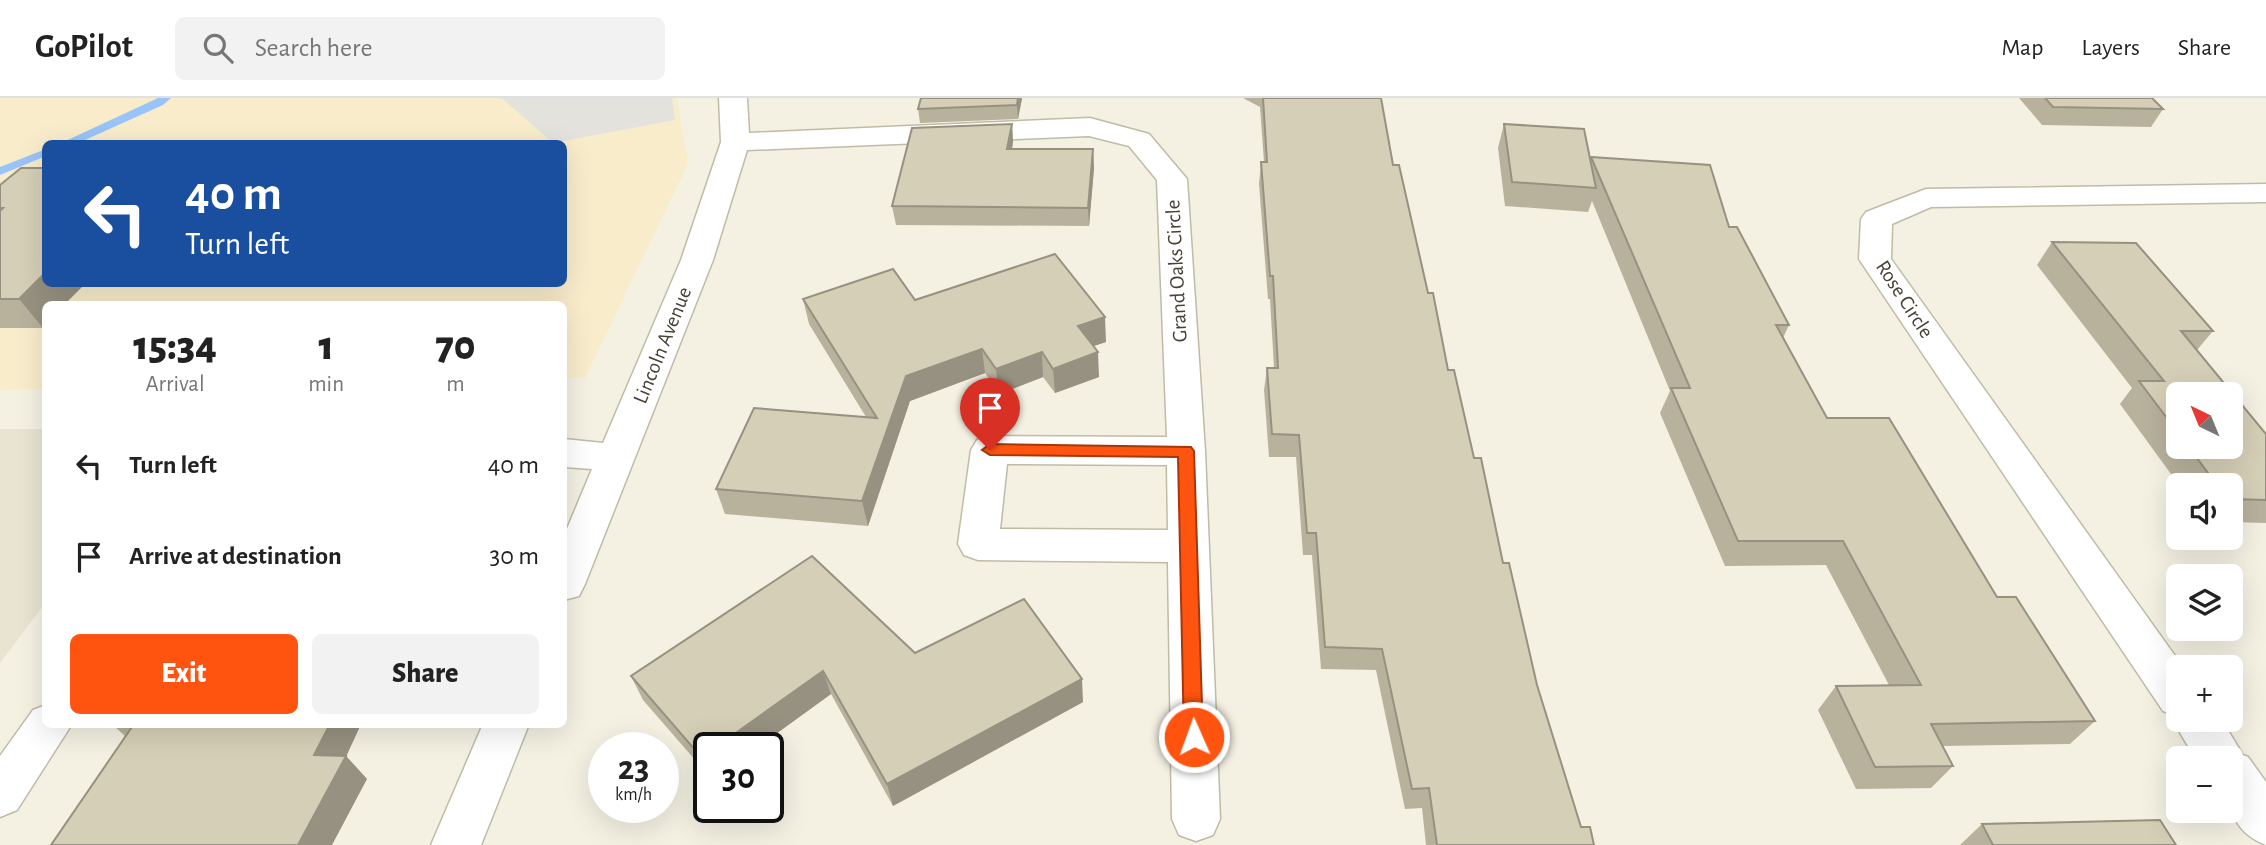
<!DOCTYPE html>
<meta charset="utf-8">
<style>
body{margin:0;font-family:"Alegreya Sans",sans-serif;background:#f2f2f2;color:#222;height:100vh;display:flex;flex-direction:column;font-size:26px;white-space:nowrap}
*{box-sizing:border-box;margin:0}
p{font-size:23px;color:#767676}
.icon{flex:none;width:38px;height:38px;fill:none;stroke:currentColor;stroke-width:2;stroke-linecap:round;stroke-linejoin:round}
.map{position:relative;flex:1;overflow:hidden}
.sheet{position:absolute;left:42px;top:203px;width:525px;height:427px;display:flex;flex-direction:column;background:#fff;border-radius:10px;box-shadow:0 7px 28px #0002}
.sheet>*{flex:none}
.hud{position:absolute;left:42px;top:42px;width:525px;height:147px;border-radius:10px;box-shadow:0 7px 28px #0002;background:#1a4fa0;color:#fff;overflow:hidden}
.needle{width:46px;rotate:317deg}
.controls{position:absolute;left:2166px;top:284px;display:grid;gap:14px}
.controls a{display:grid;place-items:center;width:77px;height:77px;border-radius:10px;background:#fff;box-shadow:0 7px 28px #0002;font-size:35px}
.speed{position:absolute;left:588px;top:634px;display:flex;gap:14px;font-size:35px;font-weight:700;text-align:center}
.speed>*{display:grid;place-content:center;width:91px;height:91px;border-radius:50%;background:#fff;box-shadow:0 7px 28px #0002;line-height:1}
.speed small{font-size:18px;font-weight:400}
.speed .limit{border:4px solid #111;border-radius:10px;background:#fff;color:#111}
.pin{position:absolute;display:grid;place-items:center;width:60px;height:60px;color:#fff;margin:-72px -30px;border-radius:50% 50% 50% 0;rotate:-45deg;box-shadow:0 0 7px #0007}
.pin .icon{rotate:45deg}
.me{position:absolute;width:77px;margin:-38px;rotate:358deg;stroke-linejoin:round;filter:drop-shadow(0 0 5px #0008)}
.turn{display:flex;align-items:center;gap:24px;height:147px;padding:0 28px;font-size:32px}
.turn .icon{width:91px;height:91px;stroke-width:2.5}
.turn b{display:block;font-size:49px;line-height:60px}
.eta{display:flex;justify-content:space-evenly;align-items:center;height:119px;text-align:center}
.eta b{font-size:42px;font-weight:800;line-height:49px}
.action{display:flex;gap:14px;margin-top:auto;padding:14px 28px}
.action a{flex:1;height:80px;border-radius:10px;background:#ff540f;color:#fff;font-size:28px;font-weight:800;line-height:80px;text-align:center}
.action a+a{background:#f2f2f2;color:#222}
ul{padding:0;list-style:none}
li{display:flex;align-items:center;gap:21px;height:91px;padding:0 28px}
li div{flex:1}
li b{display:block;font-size:26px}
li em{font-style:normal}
header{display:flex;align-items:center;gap:42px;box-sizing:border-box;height:98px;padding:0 35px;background:#fff;border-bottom:2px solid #e0e0e0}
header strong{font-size:33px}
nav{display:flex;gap:38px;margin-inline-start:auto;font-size:24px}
.search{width:490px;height:63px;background:#f2f2f2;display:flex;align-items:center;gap:18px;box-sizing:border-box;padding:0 24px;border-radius:10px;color:#767676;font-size:26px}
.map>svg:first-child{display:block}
.residential{fill:#e8e4d1}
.commercial{fill:#f9eccb;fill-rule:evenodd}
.parking{fill:#e4e2dc}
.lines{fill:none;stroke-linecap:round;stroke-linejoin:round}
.stream{fill:#98c4f9;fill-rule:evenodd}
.minor-casing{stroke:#c0bba5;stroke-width:3}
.minor{fill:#fff;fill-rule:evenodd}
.wall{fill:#b8b29d;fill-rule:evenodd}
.shaded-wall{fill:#969180}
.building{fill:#d6cfb7;stroke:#969180;stroke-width:2}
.route{fill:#ff540f;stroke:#a6370a;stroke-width:2}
.labels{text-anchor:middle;stroke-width:7;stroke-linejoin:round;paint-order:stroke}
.street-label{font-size:21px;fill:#464133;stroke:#fff}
</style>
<header>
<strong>GoPilot</strong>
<div class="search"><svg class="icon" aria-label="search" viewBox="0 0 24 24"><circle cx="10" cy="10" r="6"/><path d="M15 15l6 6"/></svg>Search here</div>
<nav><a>Map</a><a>Layers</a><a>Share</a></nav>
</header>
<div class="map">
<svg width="2266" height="747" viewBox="0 0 2266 747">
<rect width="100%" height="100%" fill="#f4f1e3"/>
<path class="residential" d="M0,331h45l1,173 -46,61z"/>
<path class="commercial" d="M0,0h677l11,66 -103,214h-21v-74h-518l-1,85 -45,1zM46,46h518v140h-518z"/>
<path class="parking" d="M498,0h174l3,22 -122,23 -50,-44z"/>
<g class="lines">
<g class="stream">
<path d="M158,0h13l-8,7 -87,39h-17z"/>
<path d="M46,51v7l-46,19v-8z"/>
</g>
<defs>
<g id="minor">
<path d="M719,0h28l2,35 341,-15 59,16 38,45 18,272 15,368 -7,16 -17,6 -17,-6 -7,-16 -4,-257 -190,-2 -14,-5 -6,-11 13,-94 6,-10 13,-4 177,1 -10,-257 -28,-34 -40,-10 -342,14 -34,110 -128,324 -6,12 -15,4v-64l28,-67 -28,-2v-28l39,4 78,-183 40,-118zM1007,366l160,1 1,65 -168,-1z"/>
<path d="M2266,86v18l-335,5 -39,17 -1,35 292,408h-4v52h42l22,36 5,2 18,25v63c-43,-17 -35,-48 -35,-87h-36l-23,-39 2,-4 -11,-4 -304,-452 2,-40 5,-7 60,-23z"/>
<path d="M46,607v19h26l-55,86 -17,7v-61l33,-46z"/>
<path d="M483,626h46l-48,121h-50z"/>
</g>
</defs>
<use href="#minor" class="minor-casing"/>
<use href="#minor" class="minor"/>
</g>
<g class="wall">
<path d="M921,0h101l-4,21 -98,4 -2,-14z"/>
<path d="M1243,0h138l12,67 55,205 26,88 63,227 44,142 13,18h-168l-4,-37 -17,1 -29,-139 -55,-1 -9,-114h-9l-7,-98h-27l-5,-67 3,-22h7l-4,-69h-2l-9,-115 2,-22h3l-4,-55z"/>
<path d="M2019,0h133l11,11 -12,18 -109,-2z"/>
<path d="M1012,26l1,18 -1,7h81l1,19 -5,58 -193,-1 -4,-19z"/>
<path d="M1504,26l86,35 1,-2 138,70 60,98 -6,13 44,80 170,179 98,124 -25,23 -127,2 10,20 -22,22 -75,1 -38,-79 18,-24 53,-1 -63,-120 -101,1 -65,-153 10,-22 -78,-190 -4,11 -83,-6 -7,-58z"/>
<path d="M0,87l46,119v21l-3,3h-43z"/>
<path d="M2052,144l161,89 -16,19 69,84v89l-35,-1v-37h-52l-59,-81 12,-16 -95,-123zM2179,296l52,52h-52z"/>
<path d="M803,201l112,1 191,42 -13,4 6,31 -44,16 -12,-16 -44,17 -14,-21 -75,28 -42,125 -143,-12 -9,-25 150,-72 -57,-93z"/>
<path d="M915,555l168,49 -190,104 -62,-112 -73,53h-49v29l-66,-76 -12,-24z"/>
<path d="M112,626h249l-15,32 21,23 -241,-42z"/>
<path d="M1982,726l194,21h-216z"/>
</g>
<g class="shaded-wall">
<path d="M1018,0h4l-4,21 -1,-14z"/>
<path d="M1012,26l1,18 -4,25 -2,-18z"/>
<path d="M1093,51l1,19 -5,58 -1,-18z"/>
<path d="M46,174v12h39l-20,20h-19v21l-3,3 -24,-29z"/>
<path d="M1105,219l1,25 -27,9 -1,-25z"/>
<path d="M982,251l3,24 -75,28 -42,125 -6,-25 44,-125z"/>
<path d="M1042,254l1,25 -44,17 -3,-25z"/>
<path d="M1098,254l1,25 -44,16 -2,-24z"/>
<path d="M823,573l8,23 -73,53h-42z"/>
<path d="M1082,581l1,23 -190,104 -6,-22z"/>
<path d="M330,626h31l-16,35 1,-3 21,23 -35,66h-34l16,-90z"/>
<path d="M709,655v19l-7,-14z"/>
</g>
<g class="building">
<path d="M921,0h97l-1,7 -99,4z"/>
<path d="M1263,0h118l12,67h6l29,128h5l15,77h6l20,88h7l22,105h6l28,122 44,142h9l4,18h-157l-8,-57 -17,1 -30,-140 -57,-2 -9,-114h-9l-8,-98 -27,-1 -5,-66h11l-5,-92h-3l-9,-114h6z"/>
<path d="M2045,0h107l11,11 -110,-2z"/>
<path d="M1012,26l-5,25h86l-5,59 -196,-2 20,-78z"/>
<path d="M1504,26l80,5 12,59 -84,-6z"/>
<path d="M1591,59l119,8 19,62h8l52,98h-13l51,93h62l108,179h19l79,124 -164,3 22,42 -78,1 -39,-81 85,-1 -78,-144h-105l-67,-153h19z"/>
<path d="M21,70h25v104l-27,27h-19v-88l3,-3h-3v-23z"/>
<path d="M2052,144l84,1 77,88h-32l85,103v66l-35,-1v-14h-14l-29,-39h43v-52h-52v40l-40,-53h25z"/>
<path d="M1055,156l50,63 -27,9 20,26 -45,17 -11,-17 -46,17 -14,-20 -76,27 -44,125 -146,-12 38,-81 123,10 -74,-119 90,-30 22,31z"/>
<path d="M812,458l103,97 109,-54 58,80 -195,105 -64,-113 -107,76h-7v6l-7,5 -71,-82z"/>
<path d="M134,626h196l-16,31 32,1 -48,89h-247z"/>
<path d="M2160,722l16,25h-183l-11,-21z"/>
</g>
<path class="route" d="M990,346l201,3 3,4 9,286 -2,6 -7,2 -7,-2 -3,-6 -6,-280 -188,-2 -8,-5z"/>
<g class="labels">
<g class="street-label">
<text transform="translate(1176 173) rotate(-93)" y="7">Grand Oaks Circle</text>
<text transform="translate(1905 201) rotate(57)" y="7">Rose Circle</text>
<text transform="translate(662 247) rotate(-68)" y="7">Lincoln Avenue</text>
</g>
</g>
</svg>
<div class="controls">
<a><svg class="needle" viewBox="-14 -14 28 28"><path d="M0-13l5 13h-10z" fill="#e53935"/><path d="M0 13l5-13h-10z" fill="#767676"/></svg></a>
<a><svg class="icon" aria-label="sound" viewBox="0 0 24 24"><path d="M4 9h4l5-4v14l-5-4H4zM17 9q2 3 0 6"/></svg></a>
<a><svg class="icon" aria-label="layers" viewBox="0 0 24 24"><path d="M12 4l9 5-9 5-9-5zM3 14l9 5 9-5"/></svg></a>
<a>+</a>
<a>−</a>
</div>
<div class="speed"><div>23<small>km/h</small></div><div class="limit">30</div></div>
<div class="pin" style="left:990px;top:352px;background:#d93025"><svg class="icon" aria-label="arrive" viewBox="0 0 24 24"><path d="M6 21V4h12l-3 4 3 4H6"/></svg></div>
<svg class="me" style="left:1194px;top:639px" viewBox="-20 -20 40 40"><circle r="17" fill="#ff540f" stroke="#fff" stroke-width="3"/><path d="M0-11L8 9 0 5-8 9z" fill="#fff"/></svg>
<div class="hud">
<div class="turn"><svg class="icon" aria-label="left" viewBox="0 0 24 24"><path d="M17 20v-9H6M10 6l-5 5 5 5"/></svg><div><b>40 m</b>Turn left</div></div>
</div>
<section class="sheet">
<div class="eta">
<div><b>15:34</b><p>Arrival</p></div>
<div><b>1</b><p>min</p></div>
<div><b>70</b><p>m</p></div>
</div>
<ul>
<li><svg class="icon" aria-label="left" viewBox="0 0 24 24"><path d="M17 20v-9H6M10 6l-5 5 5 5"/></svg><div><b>Turn left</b></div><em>40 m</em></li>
<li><svg class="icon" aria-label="arrive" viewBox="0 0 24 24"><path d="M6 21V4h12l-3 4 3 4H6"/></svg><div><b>Arrive at destination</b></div><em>30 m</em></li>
</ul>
<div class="action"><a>Exit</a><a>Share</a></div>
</section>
</div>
